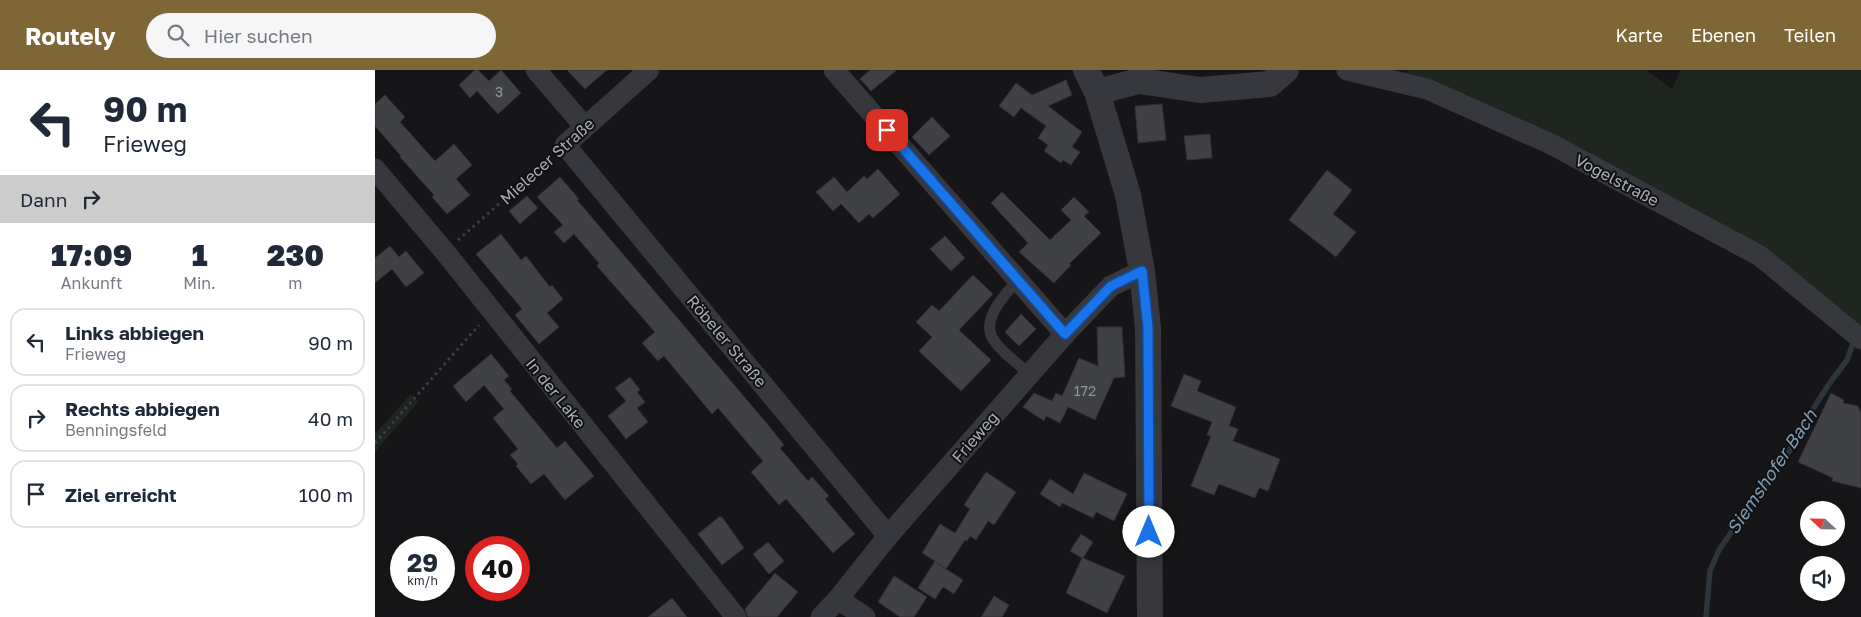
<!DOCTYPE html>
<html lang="de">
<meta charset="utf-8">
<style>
body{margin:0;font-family:"Golos Text",sans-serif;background:#f6f6f7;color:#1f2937;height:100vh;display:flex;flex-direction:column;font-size:19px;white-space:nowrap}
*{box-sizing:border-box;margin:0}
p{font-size:16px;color:#747a83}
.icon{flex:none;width:28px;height:28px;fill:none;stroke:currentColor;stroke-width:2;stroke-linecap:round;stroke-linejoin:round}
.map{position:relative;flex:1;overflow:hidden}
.panel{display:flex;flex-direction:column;background:#fff;width:375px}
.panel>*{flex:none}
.guide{background:#fff;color:#1f2937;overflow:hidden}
.needle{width:32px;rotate:292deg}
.fabs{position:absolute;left:1425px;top:431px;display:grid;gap:10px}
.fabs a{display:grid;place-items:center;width:45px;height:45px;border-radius:50%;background:#fff;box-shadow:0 2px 8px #0003;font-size:25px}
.speed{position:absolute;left:15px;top:466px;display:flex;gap:10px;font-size:25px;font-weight:700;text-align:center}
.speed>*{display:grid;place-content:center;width:65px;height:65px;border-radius:50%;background:#fff;box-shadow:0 2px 8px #0003;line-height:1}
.speed small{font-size:12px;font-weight:400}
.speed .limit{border:8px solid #d22;background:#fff;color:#111}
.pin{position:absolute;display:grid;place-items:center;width:42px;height:42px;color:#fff;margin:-21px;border-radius:10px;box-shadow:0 2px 8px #0006}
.me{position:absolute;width:55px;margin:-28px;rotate:0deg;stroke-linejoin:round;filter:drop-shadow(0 0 4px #0008)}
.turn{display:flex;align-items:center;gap:18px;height:105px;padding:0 20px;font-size:22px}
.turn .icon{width:65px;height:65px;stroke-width:2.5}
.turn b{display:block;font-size:35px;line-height:42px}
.then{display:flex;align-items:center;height:48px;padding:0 20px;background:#0003;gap:10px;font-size:19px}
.eta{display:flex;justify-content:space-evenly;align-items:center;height:85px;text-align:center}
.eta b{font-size:30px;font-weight:800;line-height:35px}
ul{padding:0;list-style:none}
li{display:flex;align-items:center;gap:15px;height:68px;margin:0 10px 8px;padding:0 10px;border:2px solid #e0e1e3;border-radius:15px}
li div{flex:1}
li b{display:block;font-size:19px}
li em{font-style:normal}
header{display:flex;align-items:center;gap:30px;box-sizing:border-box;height:70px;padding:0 25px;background:#7e6636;color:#fff}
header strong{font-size:24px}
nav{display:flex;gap:28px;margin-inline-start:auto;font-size:18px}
.search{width:350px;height:45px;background:#f6f6f7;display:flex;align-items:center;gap:12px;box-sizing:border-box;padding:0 18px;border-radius:28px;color:#747a83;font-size:19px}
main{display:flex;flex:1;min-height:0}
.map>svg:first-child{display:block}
.green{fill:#1e261f}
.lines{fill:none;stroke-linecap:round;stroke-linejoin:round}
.stream{stroke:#2c353c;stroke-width:5.5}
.building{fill:#404145;stroke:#303034}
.path{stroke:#3d3f44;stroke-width:3;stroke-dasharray:2.5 4;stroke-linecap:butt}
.service{stroke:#37383d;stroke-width:11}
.minor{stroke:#37383d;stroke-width:21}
.tertiary{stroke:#37383d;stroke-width:26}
.route-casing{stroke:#114b97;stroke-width:12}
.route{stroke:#1a73e8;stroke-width:9}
.labels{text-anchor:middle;stroke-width:4;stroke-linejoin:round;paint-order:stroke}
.number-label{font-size:14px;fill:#8e929b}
.street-label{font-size:16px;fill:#a8adb8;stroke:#111113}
.water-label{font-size:18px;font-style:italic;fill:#7f9bb3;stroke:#111113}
</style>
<header>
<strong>Routely</strong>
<div class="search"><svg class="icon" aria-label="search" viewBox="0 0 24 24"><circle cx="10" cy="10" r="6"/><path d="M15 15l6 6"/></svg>Hier suchen</div>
<nav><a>Karte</a><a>Ebenen</a><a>Teilen</a></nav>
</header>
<main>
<section class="panel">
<div class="guide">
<div class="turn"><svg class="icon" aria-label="left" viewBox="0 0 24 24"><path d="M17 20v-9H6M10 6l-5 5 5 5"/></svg><div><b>90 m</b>Frieweg</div></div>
<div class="then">Dann<svg class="icon" aria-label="right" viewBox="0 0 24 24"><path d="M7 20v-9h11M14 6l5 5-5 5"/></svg></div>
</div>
<div class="eta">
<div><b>17:09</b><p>Ankunft</p></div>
<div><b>1</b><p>Min.</p></div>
<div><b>230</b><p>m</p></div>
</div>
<ul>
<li><svg class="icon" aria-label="left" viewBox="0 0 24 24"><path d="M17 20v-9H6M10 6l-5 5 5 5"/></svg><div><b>Links abbiegen</b><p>Frieweg</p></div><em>90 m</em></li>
<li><svg class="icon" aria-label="right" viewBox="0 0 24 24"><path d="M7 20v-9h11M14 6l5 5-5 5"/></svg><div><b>Rechts abbiegen</b><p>Benningsfeld</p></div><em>40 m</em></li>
<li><svg class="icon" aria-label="arrive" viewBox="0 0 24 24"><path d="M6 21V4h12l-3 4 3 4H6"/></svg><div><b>Ziel erreicht</b></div><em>100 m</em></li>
</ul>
</section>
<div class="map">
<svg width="1486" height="547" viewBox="0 0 1486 547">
<rect width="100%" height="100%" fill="#161618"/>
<g class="green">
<path d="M1033,0h238l26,19 9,-19h180v265l-103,-74 -207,-112 -155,-65z"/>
<path d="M36,324l7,8 -43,50v-18z"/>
</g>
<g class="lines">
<path class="stream" d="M1331,547l4,-46 9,-21 38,-55 29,-38 18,-34 25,-39 18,-24 5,-14 4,-5"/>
</g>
<g class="building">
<path d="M100,0h3l11,11 12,-11 20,23 -23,21 -21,-23 -7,7 -11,-13z"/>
<path d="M192,0h40l-22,19z"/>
<path d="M495,0h27l-26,21 -11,-12z"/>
<path d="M691,10l6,15 -24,11 34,26 -10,15 8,5 -9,13 -8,-5 -2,3 -17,-12 4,-6 -10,-7 8,-12 -25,-18 -7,9 -15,-11 17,-23 16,12z"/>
<path d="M10,25l20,22 -5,5 35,39 19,-17 18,21 -16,14 14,16 -23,19 -15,-17 2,-2 -34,-38 1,-1 -26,-30v-22z"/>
<path d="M787,34l4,36 -28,3 -3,-37z"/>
<path d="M557,47l18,19 -21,19 -17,-18z"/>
<path d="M835,64l2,24 -25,2 -3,-24z"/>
<path d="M503,99l22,25 -27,24 -4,-4 -10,9 -18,-19 -8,7 -17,-19 18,-15 13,15 17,-16 3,3z"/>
<path d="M952,100l25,20 -19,24 23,18 -20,25 -47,-37z"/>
<path d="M185,107l19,22 -2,1 192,226 15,19 -4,3 28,33 4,-4 17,19 -4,3 30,35 -22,19 -47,-54 -7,6 -28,-33 12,-11 -45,-53 -6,6 -48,-58 -6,5 -16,-18 13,-11 -58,-66 2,-3 -25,-29 -10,9 -10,-11 9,-7 -26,-28z"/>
<path d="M627,122l48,48 21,-20 -10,-10 13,-13 15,15 -5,4 17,17 -32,31 2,1 -17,18 -35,-31 9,-9 -37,-40z"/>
<path d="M152,126l11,12 -18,16 -11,-13z"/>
<path d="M126,164l20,26 5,-4 24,31 2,-2 11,14 -16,14 12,14 -20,17 -24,-29 7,-6 -46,-55z"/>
<path d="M570,166l20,22 -14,13 -21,-22z"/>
<path d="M15,176l9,11 7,-6 18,22 -18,14 -14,-18 -17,14v-25z"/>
<path d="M598,205l20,19 -34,36 32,30 -30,31 -42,-40 13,-14 -16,-15 16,-17 7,6z"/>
<path d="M646,244l15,15 -17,17 -14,-14z"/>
<path d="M722,257h25l3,50 -11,1 -19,42 -27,-13 -8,16 -14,-7 -2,5 -21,-14 11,-14 18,8 4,-8 6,3 17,-38 19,8z"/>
<path d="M116,284l18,22 -5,4 8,9 -2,2 47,57 8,-7 29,35 -29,24 -21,-26 -13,10 -15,-18 2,-2 -8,-9 8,-6 -25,-31 11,-9 -20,-24 -18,17 -13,-16z"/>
<path d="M809,304l17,7 -4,10 39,16 -7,19 9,3 -5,12 47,18 -12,32 -9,-3 -4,10 -36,-14 -5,11 -23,-9 20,-50 -4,-1 5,-13 -41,-16z"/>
<path d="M255,307l10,13 -3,2 8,10 -8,6 11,14 -22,17 -18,-23 18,-15 -11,-13z"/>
<path d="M1456,323l13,7 -1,3 15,3 3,7v75l-29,-7 1,-3 -35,-16z"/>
<path d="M611,402l30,20 -22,33 -6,-4 -12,19 -6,-4 -3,5 -2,-1 -19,29 -9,-6 26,17 -9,14 -11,-7 -8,12 -17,-11 17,-27 -13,-8 18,-29 15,9 15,-24 -6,-4z"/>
<path d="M709,403l43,21 -13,27 -18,-9 -3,6 -31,-15 -2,4 -20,-13 10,-15 23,15z"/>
<path d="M344,447h3l22,31 -22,17 -24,-31z"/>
<path d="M706,464l12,8 -10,16 42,18 -18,37 -41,-20 16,-35 -12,-7z"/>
<path d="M393,472l16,19 -15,13 -16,-20z"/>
<path d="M400,503l23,19 -21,25h-29l-3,-8z"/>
<path d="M519,506l33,21 -13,20h-14l-22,-15z"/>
<path d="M619,526l15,9 -7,12h-21z"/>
<path d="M297,528l15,19h-39z"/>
</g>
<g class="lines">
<g class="path">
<path d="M83,170l93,-82"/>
<path d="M0,373l104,-118"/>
</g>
<path class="service" d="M643,210c-12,13 -34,36 -27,55 6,14 27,29 39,39"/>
<g class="minor">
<path d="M161,0l49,57"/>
<path d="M274,0l-84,75 323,391"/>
<path d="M459,0l231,264"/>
<path d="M972,0l80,19 124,55 209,112 101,83"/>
<path d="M0,99l70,83 291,365"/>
<path d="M463,529l27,18"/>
<path d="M446,547l17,-18 50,-63 177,-202 46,-48 31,-15"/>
</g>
<g class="tertiary">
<path d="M711,0l11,22 31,103 14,76 6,57 2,289"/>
<path d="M722,22l42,-11 61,9 70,-6 16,-14"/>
</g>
</g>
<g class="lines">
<defs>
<path id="route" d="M512,60l178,204 46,-48 31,-15 6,57 1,204"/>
</defs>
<use href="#route" class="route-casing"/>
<use href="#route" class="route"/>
</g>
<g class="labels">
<g class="number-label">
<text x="124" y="27">3</text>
<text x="710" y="326">172</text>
</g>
<g class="street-label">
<text transform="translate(172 91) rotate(-42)" y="6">Mielecer Straße</text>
<text transform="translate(1242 110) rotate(28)" y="6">Vogelstraße</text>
<text transform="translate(352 271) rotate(50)" y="6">Röbeler Straße</text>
<text transform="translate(181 323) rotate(51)" y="6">In der Lake</text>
<text transform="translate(600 367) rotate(-49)" y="6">Frieweg</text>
</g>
<g class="water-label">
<text transform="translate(1397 402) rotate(-56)" y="6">Siemshofer Bach</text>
</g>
</g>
</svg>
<div class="fabs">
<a><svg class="needle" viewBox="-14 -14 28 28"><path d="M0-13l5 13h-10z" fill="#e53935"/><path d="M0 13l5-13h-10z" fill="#747a83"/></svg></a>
<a><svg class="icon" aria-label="sound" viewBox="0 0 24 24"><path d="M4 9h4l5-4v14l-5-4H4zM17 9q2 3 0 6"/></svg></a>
</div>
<div class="speed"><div>29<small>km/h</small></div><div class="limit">40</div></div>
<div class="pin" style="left:512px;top:60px;background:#d93025"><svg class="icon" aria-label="arrive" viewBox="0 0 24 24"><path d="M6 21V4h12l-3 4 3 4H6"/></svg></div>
<svg class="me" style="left:774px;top:462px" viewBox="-20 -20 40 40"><circle r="19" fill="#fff"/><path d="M0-13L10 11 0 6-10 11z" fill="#1a73e8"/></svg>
</div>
</main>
